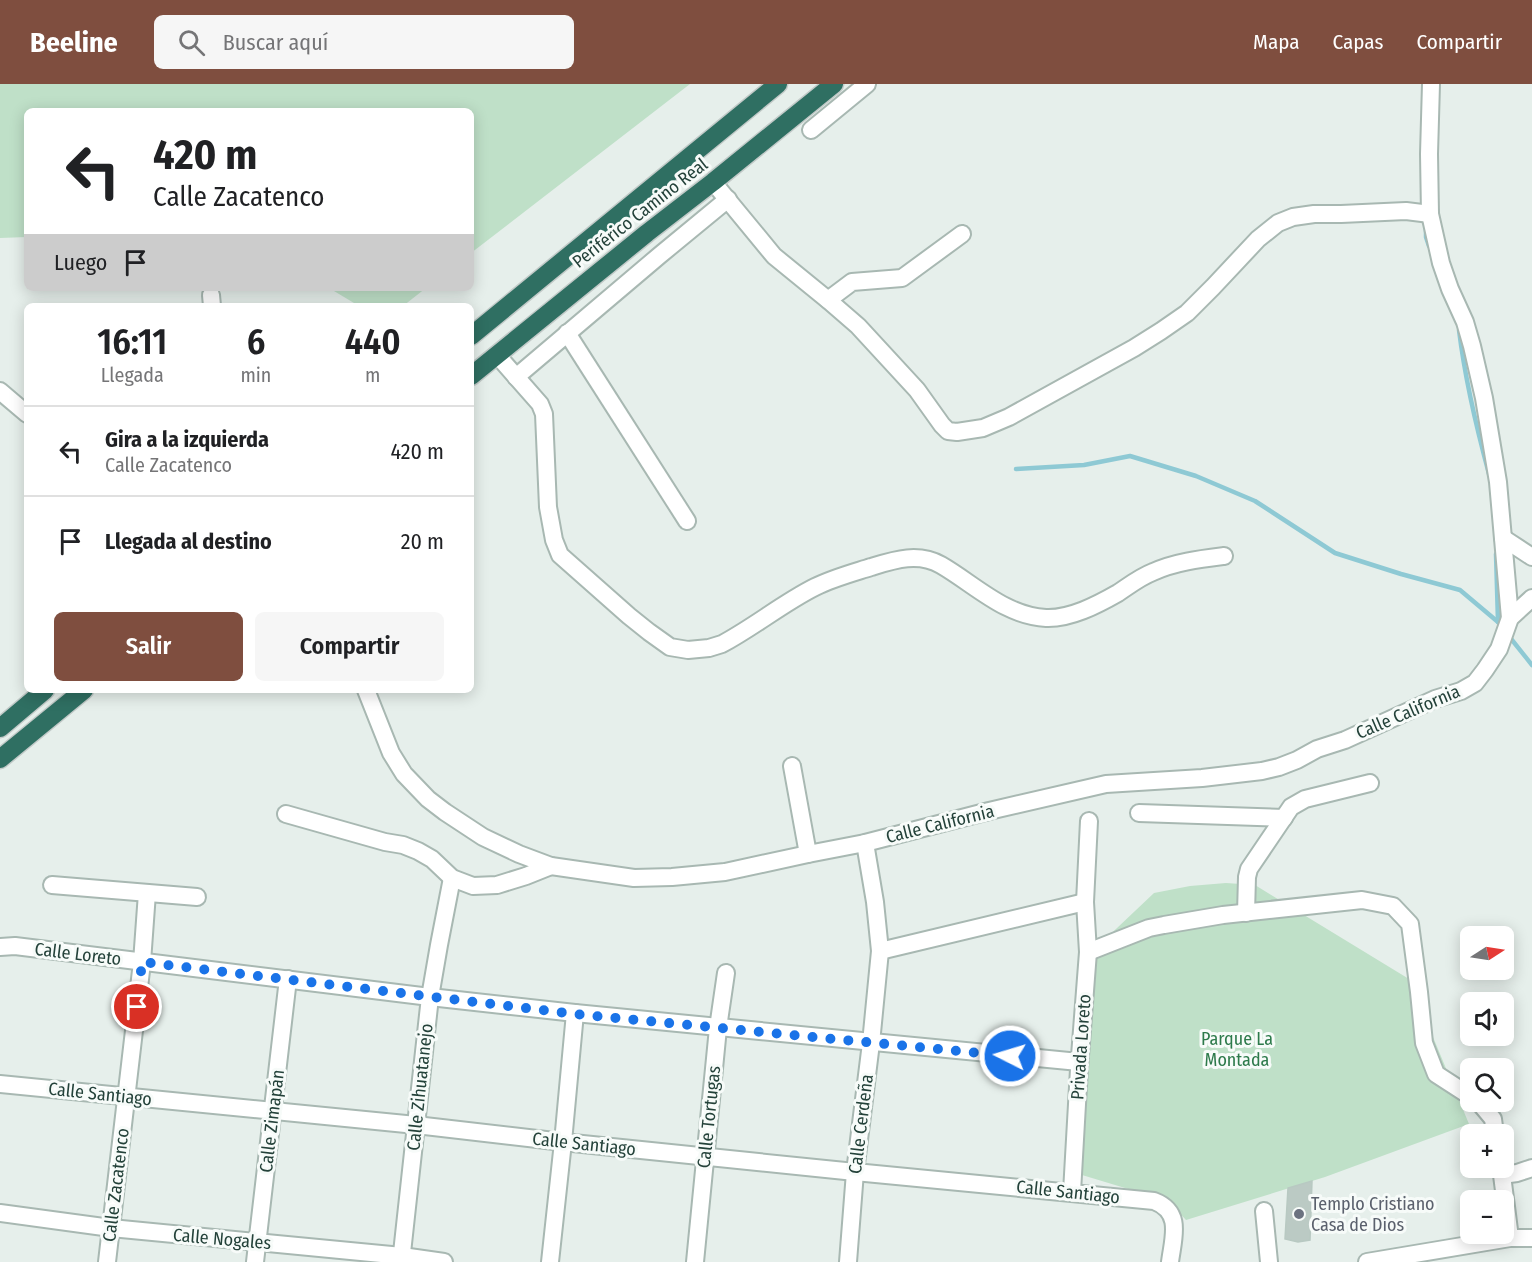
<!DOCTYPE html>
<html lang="es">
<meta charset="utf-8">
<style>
body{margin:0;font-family:"Fira Sans Condensed",sans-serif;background:#f6f6f6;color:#202124;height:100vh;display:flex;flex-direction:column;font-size:22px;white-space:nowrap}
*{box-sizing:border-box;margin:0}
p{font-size:20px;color:#757577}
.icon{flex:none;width:33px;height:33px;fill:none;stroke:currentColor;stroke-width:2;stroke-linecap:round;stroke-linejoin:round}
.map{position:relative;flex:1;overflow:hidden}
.sheet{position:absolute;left:24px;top:219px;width:450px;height:390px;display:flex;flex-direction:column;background:#fff;border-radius:9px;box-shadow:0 3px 15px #0003}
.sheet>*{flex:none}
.hud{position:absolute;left:24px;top:24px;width:450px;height:183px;border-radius:9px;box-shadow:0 3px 15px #0003;background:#fff;color:#202124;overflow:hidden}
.needle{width:39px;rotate:78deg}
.controls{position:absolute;left:1460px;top:842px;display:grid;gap:12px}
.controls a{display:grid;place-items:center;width:54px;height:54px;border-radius:9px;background:#fff;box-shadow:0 3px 15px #0003;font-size:30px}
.pin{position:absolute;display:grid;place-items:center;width:51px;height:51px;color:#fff;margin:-26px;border:3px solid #fff;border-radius:50%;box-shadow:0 2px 6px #0007}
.me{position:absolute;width:66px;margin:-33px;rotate:275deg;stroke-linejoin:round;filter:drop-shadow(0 0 4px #0008)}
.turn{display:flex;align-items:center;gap:21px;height:126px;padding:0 30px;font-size:27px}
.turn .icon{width:78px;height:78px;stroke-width:2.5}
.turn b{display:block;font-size:42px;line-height:51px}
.then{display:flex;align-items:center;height:57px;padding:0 30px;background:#0003;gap:12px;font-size:22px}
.eta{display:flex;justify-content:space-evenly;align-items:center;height:102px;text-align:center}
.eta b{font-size:36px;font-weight:600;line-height:42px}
.cta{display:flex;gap:12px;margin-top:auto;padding:12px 30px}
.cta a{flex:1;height:69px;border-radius:9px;background:#7f4e3f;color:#fff;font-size:24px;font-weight:600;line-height:69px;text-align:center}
.cta a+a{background:#f6f6f6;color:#202124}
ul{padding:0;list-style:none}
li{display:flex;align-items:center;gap:18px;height:90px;padding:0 30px;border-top:2px solid #e0e0e0}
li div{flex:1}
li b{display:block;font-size:22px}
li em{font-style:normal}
header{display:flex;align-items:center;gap:36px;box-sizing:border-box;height:84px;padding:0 30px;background:#7f4e3f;color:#fff}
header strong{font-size:28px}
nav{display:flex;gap:33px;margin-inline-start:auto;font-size:21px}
.search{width:420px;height:54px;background:#f6f6f6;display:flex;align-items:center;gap:15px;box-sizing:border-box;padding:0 21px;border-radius:9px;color:#757577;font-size:22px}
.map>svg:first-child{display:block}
.green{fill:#bfe0c8}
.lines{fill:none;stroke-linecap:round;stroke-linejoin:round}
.stream{stroke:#8ec9d4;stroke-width:4.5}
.building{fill:#bbcac4;stroke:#b8c9c2;stroke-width:1.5}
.minor-casing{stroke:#a8b8b2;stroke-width:20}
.highway-casing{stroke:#c2cac8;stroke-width:21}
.minor{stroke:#fff;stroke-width:16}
.highway{stroke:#2f6f62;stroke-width:18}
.route{stroke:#1a73e8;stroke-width:10;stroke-dasharray:0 18}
.worship-dot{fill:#6b7280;stroke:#f7fbf9;stroke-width:2}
.labels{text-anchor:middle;stroke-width:6;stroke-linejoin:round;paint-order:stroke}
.street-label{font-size:18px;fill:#24423a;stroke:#f7fbf9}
.park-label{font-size:18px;fill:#2d7a4b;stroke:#f7fbf9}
.worship-label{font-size:18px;fill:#5b616d;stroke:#f7fbf9;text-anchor:start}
</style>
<header>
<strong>Beeline</strong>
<div class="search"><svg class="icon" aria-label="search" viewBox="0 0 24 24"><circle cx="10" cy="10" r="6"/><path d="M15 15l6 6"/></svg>Buscar aquí</div>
<nav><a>Mapa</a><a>Capas</a><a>Compartir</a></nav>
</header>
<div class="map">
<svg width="1532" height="1178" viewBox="0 0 1532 1178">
<rect width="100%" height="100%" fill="#e6efeb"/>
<g class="green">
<path d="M0,0h690l-219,169v-142h-444v126l-27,1z"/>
<path d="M329,204h97l-23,18h-44z"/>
<path d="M1226,799l29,2 154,94 60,145 -144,53 -139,43 -18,-19 -86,-26 3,-77 13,-152 56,-53 36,-7z"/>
</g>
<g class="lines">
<g class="stream">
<path d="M1426,144v9l3,9"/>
<path d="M1459,246c6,49 17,96 30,144"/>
<path d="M1016,385l68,-4 46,-9 66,20 59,25 80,52 66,21 59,16 38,32"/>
<path d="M1496,470l2,68 5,6"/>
<path d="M1508,551l24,30"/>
</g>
</g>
<path class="building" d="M1312,1097l-2,59 -12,2 -13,-3 3,-51z"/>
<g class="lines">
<defs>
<g id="minor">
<path d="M1431,0l-2,70 1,60 11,49 9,26 15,33 7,24 12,52 14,84 12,136"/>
<path d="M811,46l56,-46"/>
<path d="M713,98l61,74 54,44 30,26 59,64 25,35 6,6 9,1 26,-4 26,-11 125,-69 27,-17 26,-18 26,-26 45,-48 20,-16 15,-6 21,-3h27l65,-3 24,3"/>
<path d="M211,211l1,11"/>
<path d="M828,216l24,-18 50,-4 60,-44"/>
<path d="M567,249l120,188"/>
<path d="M497,271l43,49 4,10 4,93 6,33 6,15 69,61 20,16 21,15 18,3 21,-2 13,-4c32,-17 61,-41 93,-57 18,-9 37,-14 56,-20 23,-7 47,-15 70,-2 33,19 64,51 105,53 24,1 51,-13 72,-25 12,-8 22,-16 35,-21 22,-10 47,-13 71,-16"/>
<path d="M516,293l144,-122 68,-56"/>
<path d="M0,307l27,23"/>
<path d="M1503,454l29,19"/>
<path d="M366,606l25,63 13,21 24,25 17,13 38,25 36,17 32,12 83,12 38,-1 53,-5 83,-18 57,-11 124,-32 117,-27 96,-6 60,-7 17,-4 18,-7 20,-11 28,-9 90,-41 26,-8 14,-8 10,-13 14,-21 11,-31 22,-20"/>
<path d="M792,682l16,88"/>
<path d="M1139,729l145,5"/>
<path d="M286,730l99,28 18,3 15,6 14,8 20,19 21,8 24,-1 29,-9 25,-10"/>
<path d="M52,801l145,12"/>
<path d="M1246,829l1,-36 2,-8 42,-62 14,-8 65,-16"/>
<path d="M0,863l15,-1 415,51 145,16 504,49"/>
<path d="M880,867l205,-49"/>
<path d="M1088,868l61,-24 15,-3 59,-10 139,-15 31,6 17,18 9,68 5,51 12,31 34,22"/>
<path d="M0,1000l416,41 147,17 292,30 299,29c29,11 19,37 16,61"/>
<path d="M1478,1017l15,18 2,15"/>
<path d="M1072,1108l7,-123 9,-117 -3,-50 4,-81"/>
<path d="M1264,1127l5,51"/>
<path d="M0,1129l111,15 291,28 42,6"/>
<path d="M1510,1154l-8,-63 15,-2 15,-5"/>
<path d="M107,1178l35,-300 5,-69"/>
<path d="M255,1178l33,-283"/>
<path d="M401,1178l29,-265 9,-52 13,-67"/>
<path d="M550,1178l13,-120 12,-129"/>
<path d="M695,1178l23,-234 8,-55"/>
<path d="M848,1178l7,-90 16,-129 9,-92 -5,-49 -10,-59"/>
<path d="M1367,1178l143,-24h22"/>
</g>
<g id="highway">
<path d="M471,252l307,-252"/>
<path d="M471,292l176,-143 66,-51 121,-98"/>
<path d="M0,644l45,-38"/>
<path d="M0,675l84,-69"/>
</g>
</defs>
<use href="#minor" class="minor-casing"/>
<use href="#highway" class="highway-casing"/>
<use href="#minor" class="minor"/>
<use href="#highway" class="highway"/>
</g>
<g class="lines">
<path class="route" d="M137,923l5,-45 433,52 435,42"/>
</g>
<circle class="worship-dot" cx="1299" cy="1130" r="6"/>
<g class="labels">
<g class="street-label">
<text transform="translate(640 129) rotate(-38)" y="6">Periférico Camino Real</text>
<text transform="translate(1408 628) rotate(-23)" y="6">Calle California</text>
<text transform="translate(940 740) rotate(-14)" y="6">Calle California</text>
<text transform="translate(78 870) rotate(7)" y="6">Calle Loreto</text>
<text transform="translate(1081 963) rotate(-86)" y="6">Privada Loreto</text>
<text transform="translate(420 1003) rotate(-84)" y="6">Calle Zihuatanejo</text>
<text transform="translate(100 1010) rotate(6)" y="6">Calle Santiago</text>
<text transform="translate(709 1033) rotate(-84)" y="6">Calle Tortugas</text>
<text transform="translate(272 1037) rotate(-83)" y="6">Calle Zimapán</text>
<text transform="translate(861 1040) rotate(-83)" y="6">Calle Cerdeña</text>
<text transform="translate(584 1060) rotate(6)" y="6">Calle Santiago</text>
<text transform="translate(116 1101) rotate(-83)" y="6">Calle Zacatenco</text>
<text transform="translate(1068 1108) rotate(6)" y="6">Calle Santiago</text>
<text transform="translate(222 1155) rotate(5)" y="6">Calle Nogales</text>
</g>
<g class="park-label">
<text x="1237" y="961">Parque La<tspan x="1237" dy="21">Montada</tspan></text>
</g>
<g class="worship-label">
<text x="1311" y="1126">Templo Cristiano<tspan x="1311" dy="21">Casa de Dios</tspan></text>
</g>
</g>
</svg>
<div class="controls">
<a><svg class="needle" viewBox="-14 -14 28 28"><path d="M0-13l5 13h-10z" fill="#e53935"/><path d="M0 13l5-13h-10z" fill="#757577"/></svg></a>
<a><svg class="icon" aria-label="sound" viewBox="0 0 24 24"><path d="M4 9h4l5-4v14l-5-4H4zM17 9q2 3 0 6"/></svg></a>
<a><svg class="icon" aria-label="search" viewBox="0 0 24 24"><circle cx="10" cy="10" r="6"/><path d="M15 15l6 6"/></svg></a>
<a>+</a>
<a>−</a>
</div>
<div class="pin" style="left:137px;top:923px;background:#d93025"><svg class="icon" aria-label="arrive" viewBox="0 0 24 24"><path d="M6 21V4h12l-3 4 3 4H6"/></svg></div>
<svg class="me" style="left:1010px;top:972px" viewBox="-20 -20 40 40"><circle r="17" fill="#1a73e8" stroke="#fff" stroke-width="3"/><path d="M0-11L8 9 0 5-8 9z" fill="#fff"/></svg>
<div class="hud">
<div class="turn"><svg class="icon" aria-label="left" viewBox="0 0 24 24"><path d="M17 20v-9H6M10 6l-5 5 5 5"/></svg><div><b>420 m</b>Calle Zacatenco</div></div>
<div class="then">Luego<svg class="icon" aria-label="arrive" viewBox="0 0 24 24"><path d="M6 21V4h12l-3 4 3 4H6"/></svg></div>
</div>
<section class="sheet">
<div class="eta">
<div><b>16:11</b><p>Llegada</p></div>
<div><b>6</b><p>min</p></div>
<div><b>440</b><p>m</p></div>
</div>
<ul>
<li><svg class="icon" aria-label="left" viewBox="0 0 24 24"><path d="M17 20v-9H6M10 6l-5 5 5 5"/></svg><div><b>Gira a la izquierda</b><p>Calle Zacatenco</p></div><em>420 m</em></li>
<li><svg class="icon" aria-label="arrive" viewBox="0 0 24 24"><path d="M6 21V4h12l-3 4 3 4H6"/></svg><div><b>Llegada al destino</b></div><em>20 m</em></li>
</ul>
<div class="cta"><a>Salir</a><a>Compartir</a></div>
</section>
</div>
